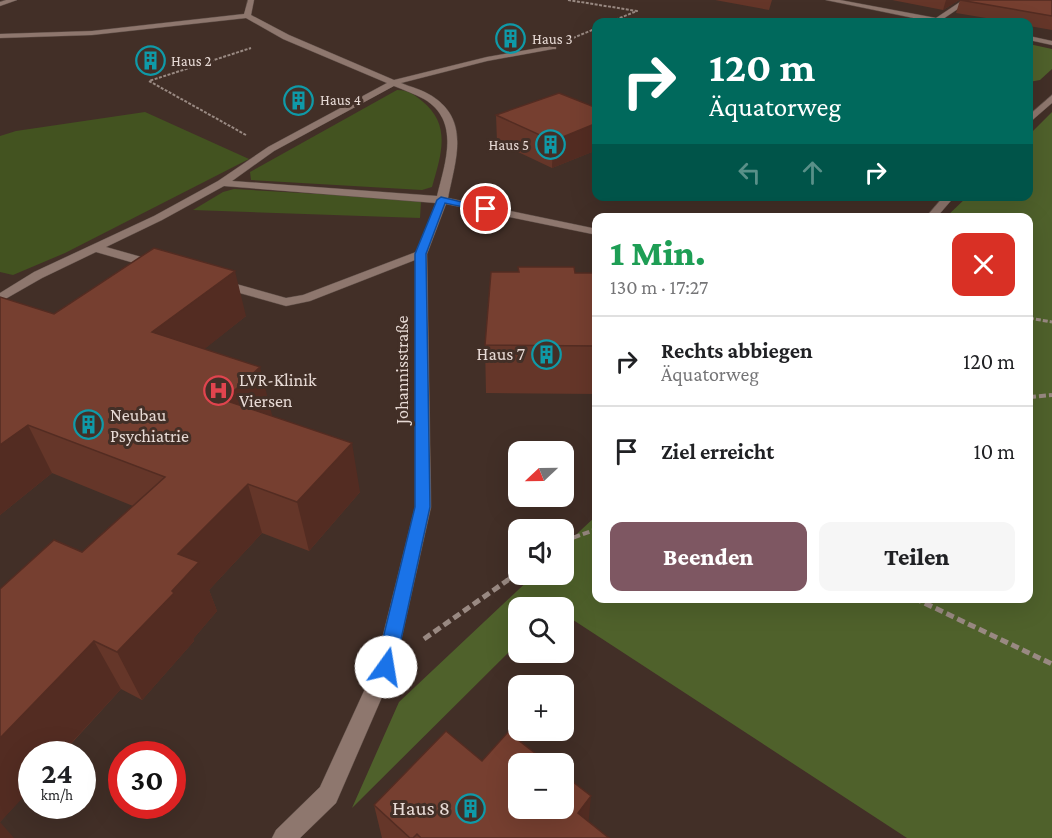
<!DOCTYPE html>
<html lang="de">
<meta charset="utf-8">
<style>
body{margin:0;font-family:"Crimson Pro",serif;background:#f6f6f6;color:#202124;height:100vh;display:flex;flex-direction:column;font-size:22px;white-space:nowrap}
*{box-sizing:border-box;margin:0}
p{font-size:20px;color:#757577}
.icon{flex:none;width:33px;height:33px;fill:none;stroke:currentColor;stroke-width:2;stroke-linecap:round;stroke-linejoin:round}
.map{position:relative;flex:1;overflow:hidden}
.side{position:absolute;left:592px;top:213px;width:441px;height:390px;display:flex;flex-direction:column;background:#fff;border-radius:12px;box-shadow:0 6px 24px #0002}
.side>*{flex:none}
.guide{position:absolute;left:592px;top:18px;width:441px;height:183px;border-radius:12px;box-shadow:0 6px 24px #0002;background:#00695c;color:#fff;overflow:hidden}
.needle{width:39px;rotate:248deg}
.tools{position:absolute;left:508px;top:441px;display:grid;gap:12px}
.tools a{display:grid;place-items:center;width:66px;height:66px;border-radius:12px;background:#fff;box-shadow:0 6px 24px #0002;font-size:30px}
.speed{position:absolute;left:18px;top:741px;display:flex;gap:12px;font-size:30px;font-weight:700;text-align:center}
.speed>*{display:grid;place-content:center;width:78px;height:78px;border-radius:50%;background:#fff;box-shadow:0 6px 24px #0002;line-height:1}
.speed small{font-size:15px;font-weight:400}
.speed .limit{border:9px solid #d22;background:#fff;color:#111}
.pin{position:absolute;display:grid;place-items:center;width:51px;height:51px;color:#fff;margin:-26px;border:3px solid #fff;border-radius:50%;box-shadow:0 2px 6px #0007}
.me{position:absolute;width:66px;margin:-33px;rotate:13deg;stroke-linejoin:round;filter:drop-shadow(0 0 4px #0008)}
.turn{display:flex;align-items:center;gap:21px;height:126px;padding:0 18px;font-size:27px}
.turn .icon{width:78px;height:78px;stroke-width:2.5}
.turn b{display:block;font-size:42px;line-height:51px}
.lanes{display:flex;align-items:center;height:57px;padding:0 18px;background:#0003;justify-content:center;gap:30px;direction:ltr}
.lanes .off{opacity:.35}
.round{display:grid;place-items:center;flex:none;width:63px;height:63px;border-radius:12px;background:#f6f6f6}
.head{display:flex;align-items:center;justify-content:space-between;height:102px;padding:0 18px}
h1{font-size:36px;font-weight:800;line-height:45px;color:#1e9e55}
.primary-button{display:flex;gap:12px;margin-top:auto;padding:12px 18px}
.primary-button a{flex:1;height:69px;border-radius:12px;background:#7e5762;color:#fff;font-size:24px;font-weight:800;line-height:69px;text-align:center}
.primary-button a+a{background:#f6f6f6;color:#202124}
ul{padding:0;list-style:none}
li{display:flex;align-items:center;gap:18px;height:90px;padding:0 18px;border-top:2px solid #e0e0e0}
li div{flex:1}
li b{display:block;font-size:22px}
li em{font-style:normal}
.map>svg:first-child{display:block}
.green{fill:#435320}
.forest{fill:#4f612b}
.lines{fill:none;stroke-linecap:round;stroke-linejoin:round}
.minor-casing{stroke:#5d4d46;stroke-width:1}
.path-far3{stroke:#998982;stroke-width:2;stroke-dasharray:3 1.5;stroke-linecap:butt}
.path-far2{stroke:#998982;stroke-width:3;stroke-dasharray:5 2;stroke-linecap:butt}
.path-far1{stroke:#998982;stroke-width:4;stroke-dasharray:7 3;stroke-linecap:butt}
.path{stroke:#998982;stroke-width:5;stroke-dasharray:8 4;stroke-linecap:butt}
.minor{fill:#8e776e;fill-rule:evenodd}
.wall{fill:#653629}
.shaded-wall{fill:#532c22}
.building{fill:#763f30;stroke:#532c22;stroke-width:1.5}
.route{fill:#1a73e8;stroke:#114b97;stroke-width:1.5}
.labels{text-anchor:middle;stroke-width:6;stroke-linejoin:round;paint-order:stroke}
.far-poi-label{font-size:15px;fill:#e7dad5;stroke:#422f27;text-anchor:start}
.poi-label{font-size:18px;fill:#e7dad5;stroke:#422f27;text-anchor:start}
.street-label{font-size:18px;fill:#e7dad5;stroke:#422f27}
.near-poi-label{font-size:21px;fill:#e7dad5;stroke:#422f27;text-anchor:end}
</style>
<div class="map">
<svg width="1052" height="838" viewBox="0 0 1052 838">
<rect width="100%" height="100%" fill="#422f27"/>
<g class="green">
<path d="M397,90c12,0 16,4 25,11 30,24 19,54 10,86l-10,3 -171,-10 -1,-8z"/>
<path d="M145,112l104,47 -184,94 -52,22 -13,-3v-136l16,-5z"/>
<path d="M234,189l172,10 15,3 -1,16 -227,-8 30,-18z"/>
</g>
<g class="forest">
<path d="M1029,44l23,5v20l-12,11 -11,2z"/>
<path d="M1052,112v726h-145l-343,-224v-6h-45v34l-167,166 47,-106 135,-127 30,-1v-28l33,-31v83h432v-380l-83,-1 21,-20 62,-1v-61z"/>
</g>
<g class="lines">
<defs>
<g id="minor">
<path d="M6,0h11l-17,6v-4z"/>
<path d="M248,0h6l-3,15 38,20 105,45 93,-23 69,-12v4h-3l-66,12 -86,22c10,4 22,7 31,13 39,25 23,65 16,102l149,31v6l-151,-31 -19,50 4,253 -36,160 -59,136 -36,35h-28l4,-8 44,-43 55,-120 40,-160v-247l-105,41 -24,5 -68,-19 -2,-3 6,-4 64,18 17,-3 113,-43 20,-49 -212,-17 -62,34 -56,27 53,15v6l-4,1 -59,-17 -54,26 -42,24v-9l34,-21 120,-56 64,-35 50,-34 119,-64 -104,-44 -37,-21 -154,17 -92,3v-4l92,-3 152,-17zM394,86c10,4 21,8 30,13 37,22 21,64 13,97l-205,-15 42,-30z"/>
<path d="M826,0h14l96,18 27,-18h8l-28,19 6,3h-16z"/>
<path d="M1029,36l23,5v4l-23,-5z"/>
<path d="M1052,95v8l-23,20v-8z"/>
<path d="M944,196h11l-19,22h-11z"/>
</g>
</defs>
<use href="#minor" class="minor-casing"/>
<g class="path-far3">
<path d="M568,0l69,11 -27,11"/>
<path d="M573,38l24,-10"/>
<path d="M246,135l-97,-54 102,-33"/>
</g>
<path class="path-far2" d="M1029,318l23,4"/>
<g class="path-far1">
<path d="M1029,397l23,-2"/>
<path d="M564,541l33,-12"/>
<path d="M506,581l13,-9"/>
</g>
<g class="path">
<path d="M914,598l138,66"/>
<path d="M424,639l84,-59"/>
</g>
<use href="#minor" class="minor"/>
</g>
<g class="wall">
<path d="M715,0h57l-3,10z"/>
<path d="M892,0h67l-16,10z"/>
<path d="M960,0h92v30l-23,-4v-4h-19l-54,-9z"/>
<path d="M597,108v42l-45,18 -55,-26 -1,-27z"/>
<path d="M575,273h22v121l-111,-1 -1,-48z"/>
<path d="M0,297l54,17 192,2 -42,33 68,66 -1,1 89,76 -51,59 -47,-18 -53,57 8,21 -24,28 1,2 -52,59 -21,-11 -121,133v16v-249l82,-37 51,-46 -81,-33 -52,42z"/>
<path d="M482,761l106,60 21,17h-227l-8,-33z"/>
</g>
<g class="shaded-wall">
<path d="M946,0h13l-16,10z"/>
<path d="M597,123v27l-45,18 1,-27z"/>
<path d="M235,271l11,45 -79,63 -15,-47z"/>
<path d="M260,367l12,48 -34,33 -14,-48z"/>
<path d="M28,425l24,48 -52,42v-70z"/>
<path d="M352,443l8,49 -51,59 -12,-49z"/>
<path d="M248,484l14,49 -53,57 8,21 -24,28 1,2 -52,59 -25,-48 61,-98z"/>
<path d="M94,641l27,48 -60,65h-29v34l-32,34 14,16h-14v-100z"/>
<path d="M591,796l-4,42 -9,-25z"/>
</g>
<g class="building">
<path d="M960,0h92v16z"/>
<path d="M559,93l38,15v15l-44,18 -57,-26z"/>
<path d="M154,248l81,23 -83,61 108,35 -36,33 128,43 -55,59 -49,-18 -70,70 21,8 -27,29 2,2 -57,59 -23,-11 -94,97v-149l54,-49 28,12 83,-75 -137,-52 -28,20v-148l54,17z"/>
<path d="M518,267h56l1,6h22v73l-112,-1 6,-73h28z"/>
<path d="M446,731l36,30 26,-29 41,32h-30v44h45v-33l27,21 -13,17 31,25h-188l-4,-4 -4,4h-3l-36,-33z"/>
</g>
<path class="route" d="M441,197l50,12 -5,3 -41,-9 -19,51 4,253 -35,160 -3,6 -6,2 -7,-2 -3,-6 39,-160v-253l22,-54z"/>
<defs>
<symbol id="building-ring" viewBox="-11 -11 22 22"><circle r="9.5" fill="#422f27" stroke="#0f9aa8" stroke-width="1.5"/><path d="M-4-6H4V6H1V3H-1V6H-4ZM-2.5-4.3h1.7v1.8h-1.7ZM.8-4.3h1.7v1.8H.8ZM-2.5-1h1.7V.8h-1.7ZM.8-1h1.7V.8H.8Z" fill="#0f9aa8"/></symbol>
<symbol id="hospital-ring" viewBox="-11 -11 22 22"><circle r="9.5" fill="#422f27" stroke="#e0444e" stroke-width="1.5"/><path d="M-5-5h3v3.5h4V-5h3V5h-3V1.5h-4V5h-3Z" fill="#e0444e"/></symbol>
</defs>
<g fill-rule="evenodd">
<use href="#building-ring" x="494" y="22" width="33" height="33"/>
<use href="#building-ring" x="134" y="44" width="33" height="33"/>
<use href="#building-ring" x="282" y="84" width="33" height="33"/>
<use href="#building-ring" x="534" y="128" width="33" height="33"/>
<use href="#building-ring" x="530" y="338" width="33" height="33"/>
<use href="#hospital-ring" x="202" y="374" width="33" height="33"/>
<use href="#building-ring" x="72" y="408" width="33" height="33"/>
<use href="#building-ring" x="454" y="792" width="33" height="33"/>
</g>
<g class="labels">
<g class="far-poi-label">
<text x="532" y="44">Haus 3</text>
<text x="171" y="66">Haus 2</text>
<text x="320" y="105">Haus 4</text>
<text x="529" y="150" text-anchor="end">Haus 5</text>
</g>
<g class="poi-label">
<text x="525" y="360" text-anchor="end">Haus 7</text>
<text x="239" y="386">LVR-Klinik<tspan x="239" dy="21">Viersen</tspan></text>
<text x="110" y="421">Neubau<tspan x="110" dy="21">Psychiatrie</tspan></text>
</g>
<g class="street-label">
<text transform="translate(402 370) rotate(-90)" y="6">Johannisstraße</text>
</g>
<g class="near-poi-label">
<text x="450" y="815">Haus 8</text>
</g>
</g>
</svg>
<div class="tools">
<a><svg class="needle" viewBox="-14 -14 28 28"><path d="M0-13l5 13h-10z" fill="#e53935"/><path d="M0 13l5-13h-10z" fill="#757577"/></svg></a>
<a><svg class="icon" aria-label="sound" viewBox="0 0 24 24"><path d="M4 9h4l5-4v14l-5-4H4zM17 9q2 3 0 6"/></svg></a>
<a><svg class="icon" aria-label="search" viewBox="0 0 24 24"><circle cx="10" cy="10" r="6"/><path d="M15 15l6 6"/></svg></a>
<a>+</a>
<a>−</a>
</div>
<div class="speed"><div>24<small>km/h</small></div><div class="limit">30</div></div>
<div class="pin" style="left:486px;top:209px;background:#d93025"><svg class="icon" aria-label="arrive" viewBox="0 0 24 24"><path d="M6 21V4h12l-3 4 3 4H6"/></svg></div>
<svg class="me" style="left:386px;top:667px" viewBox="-20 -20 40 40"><circle r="19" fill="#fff"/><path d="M0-13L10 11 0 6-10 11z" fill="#1a73e8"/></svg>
<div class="guide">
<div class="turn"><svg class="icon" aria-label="right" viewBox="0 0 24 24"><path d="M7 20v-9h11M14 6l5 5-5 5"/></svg><div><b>120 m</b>Äquatorweg</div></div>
<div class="lanes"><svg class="icon off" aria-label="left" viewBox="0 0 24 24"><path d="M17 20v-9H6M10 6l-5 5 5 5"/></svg><svg class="icon off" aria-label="ahead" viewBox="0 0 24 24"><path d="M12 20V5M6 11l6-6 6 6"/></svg><svg class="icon" aria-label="right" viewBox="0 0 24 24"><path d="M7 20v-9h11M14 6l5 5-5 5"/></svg></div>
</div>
<section class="side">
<div class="head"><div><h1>1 Min.</h1><p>130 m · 17:27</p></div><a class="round" style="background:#d93025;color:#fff"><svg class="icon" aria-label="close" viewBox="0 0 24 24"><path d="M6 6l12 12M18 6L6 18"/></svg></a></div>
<ul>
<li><svg class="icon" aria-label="right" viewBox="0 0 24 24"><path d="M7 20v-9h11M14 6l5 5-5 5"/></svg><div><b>Rechts abbiegen</b><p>Äquatorweg</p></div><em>120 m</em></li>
<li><svg class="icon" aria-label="arrive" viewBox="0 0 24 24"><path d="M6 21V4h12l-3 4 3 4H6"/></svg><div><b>Ziel erreicht</b></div><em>10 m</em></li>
</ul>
<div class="primary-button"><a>Beenden</a><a>Teilen</a></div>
</section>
</div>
